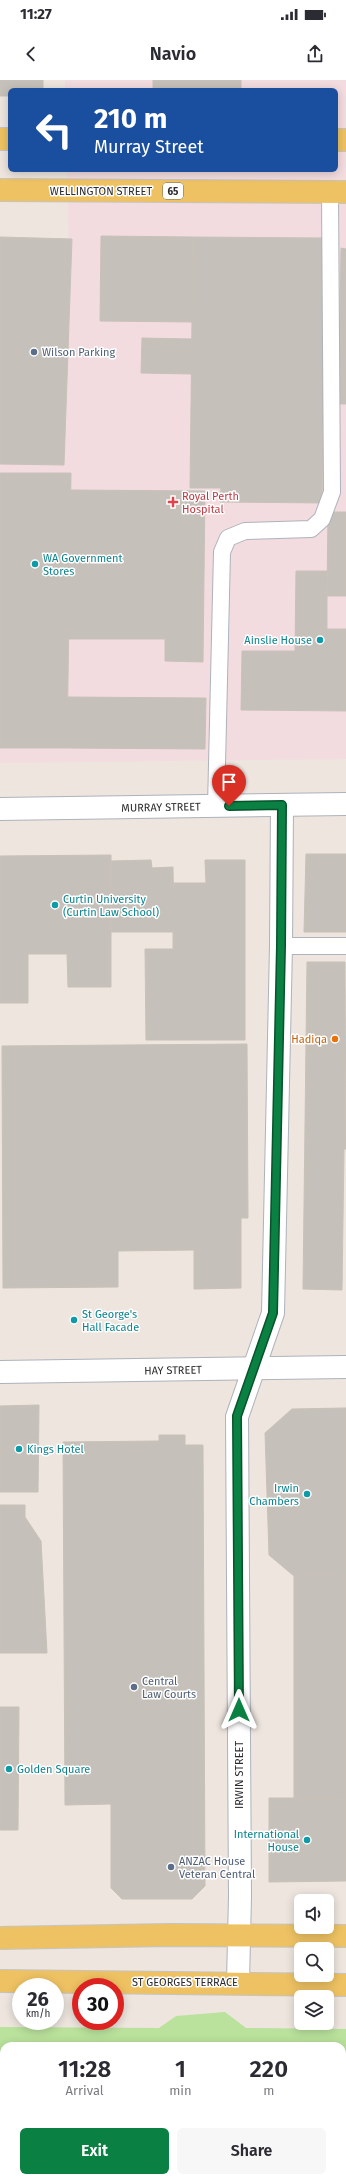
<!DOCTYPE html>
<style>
body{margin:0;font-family:"Fira Sans",sans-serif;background:#f7f7f7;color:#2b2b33;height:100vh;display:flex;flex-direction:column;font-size:15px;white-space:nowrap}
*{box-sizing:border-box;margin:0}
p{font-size:13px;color:#7c7c81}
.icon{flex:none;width:22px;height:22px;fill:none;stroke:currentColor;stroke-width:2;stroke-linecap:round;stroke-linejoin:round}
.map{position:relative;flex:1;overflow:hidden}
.side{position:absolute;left:0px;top:1962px;width:346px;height:140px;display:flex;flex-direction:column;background:#fff;border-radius:12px 12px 0 0;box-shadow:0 2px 10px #0003}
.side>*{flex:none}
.banner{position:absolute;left:8px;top:8px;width:330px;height:84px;border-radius:6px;box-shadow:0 2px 10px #0003;background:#1a4fa0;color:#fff;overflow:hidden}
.controls{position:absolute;left:294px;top:1814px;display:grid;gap:8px}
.controls a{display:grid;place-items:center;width:40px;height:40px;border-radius:6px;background:#fff;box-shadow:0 2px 10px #0003;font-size:20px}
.speed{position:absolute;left:12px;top:1898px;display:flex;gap:8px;font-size:20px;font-weight:700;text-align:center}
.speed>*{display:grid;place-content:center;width:52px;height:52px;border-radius:50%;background:#fff;box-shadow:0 2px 10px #0003;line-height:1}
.speed small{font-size:10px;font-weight:400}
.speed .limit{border:6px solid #d22;background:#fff;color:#111}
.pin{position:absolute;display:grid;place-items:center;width:34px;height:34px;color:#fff;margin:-41px -17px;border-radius:50% 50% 50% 0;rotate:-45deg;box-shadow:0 0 4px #0007}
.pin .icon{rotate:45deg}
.me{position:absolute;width:44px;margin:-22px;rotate:0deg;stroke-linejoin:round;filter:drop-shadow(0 0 3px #0008)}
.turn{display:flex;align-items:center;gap:14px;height:84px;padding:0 20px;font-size:18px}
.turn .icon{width:52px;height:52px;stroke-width:2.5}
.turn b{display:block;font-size:28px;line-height:34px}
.eta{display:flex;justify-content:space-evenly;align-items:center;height:68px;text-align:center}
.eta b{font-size:24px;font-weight:600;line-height:28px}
.action{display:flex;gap:8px;margin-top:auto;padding:8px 20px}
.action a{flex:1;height:46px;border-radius:6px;background:#0b8043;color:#fff;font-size:16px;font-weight:600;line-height:46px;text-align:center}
.action a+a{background:#f7f7f7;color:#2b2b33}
.status{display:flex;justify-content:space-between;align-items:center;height:28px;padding:0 20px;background:#fff;direction:ltr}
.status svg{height:11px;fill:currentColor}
header{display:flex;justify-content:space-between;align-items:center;height:52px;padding:0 20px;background:#fff;font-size:18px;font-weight:600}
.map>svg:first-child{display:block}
.medical{fill:#f3dcdf}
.green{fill:#bae29c;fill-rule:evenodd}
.building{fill:#c6c0ba;stroke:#c8c1b8}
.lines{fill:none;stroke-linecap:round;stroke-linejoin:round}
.service-casing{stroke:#aeb2bc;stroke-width:18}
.minor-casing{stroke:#aeb2bc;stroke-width:24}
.tertiary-casing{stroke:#aeb2bc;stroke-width:24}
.secondary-casing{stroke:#aeb2bc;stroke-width:24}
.primary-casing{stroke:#c4c4c4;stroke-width:24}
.path{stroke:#c4c4c4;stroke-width:2.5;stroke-dasharray:3 2;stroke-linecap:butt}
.service{stroke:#fff;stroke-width:16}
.minor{stroke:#fff;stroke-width:22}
.tertiary{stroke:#fff;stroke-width:22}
.secondary{stroke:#fff;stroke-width:22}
.primary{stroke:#eec263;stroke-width:22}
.route-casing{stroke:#07532c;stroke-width:10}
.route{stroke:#0b8043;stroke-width:7}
.service-dot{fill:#5c6f8a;stroke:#fff;stroke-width:1.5}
.health-dot{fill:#e0444e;stroke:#fff;stroke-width:1.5}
.culture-dot{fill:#0f9aa8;stroke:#fff;stroke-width:1.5}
.food-dot{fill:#e8710a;stroke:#fff;stroke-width:1.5}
.labels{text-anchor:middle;stroke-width:3;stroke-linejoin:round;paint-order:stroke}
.shield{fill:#fff;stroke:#6b6b6b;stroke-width:1}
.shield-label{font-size:10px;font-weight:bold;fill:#2c2c2c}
.street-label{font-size:11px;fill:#2c2c2c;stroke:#fff}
.service-label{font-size:11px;fill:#4e5e75;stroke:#fff;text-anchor:start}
.health-label{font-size:11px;fill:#be3a42;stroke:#fff;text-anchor:start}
.culture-label{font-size:11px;fill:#0d838f;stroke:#fff;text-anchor:start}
.food-label{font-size:11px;fill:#c56008;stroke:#fff;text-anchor:end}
</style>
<div class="status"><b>11:27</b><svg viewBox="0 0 49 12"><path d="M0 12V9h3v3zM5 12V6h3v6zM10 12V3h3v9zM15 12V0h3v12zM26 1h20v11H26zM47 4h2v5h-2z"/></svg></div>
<header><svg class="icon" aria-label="back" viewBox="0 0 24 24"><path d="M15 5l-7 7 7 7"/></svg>Navio<svg class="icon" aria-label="share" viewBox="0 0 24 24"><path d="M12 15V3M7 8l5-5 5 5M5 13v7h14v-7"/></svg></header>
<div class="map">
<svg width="346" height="2102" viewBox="0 0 346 2102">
<rect width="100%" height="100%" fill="#ede5de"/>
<path class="medical" d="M65,0h281v679l-346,4v-521l69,3 -2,-75h269v-80h-271z"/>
<path class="green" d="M225,1932l21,16 100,1v153h-346v-155l159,1 17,-12zM4,1966h338v132h-338z"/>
<g class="building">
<path d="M0,0h43v10h-33v6h-10z"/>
<rect x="153" y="0" width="88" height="8"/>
<path d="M101,156l92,1 -1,85 -92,-1z"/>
<path d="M0,157l72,2 -8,226 -64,-1z"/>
<path d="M193,157l132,1 -3,265 -102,-1 1,-14h-31z"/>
<path d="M341,168l5,1v155h-7z"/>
<path d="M142,258l50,1 -1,35 -50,-1z"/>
<path d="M0,393h71l-4,275h-67z"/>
<path d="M70,410l135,1 -2,171 -38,-1v-22h-97z"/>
<path d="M328,432h18v84h-19z"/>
<path d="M296,491h31v58h19v82l-105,-1 1,-59h53z"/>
<path d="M68,617l138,1 -1,51 -138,-1z"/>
<path d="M306,774h40v78h-42z"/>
<path d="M111,775v132h-43l-1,-33h-39v49h-28v-147z"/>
<path d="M151,780l1,8 21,-1 1,65h-63v-71z"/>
<path d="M205,780h40v180h-99l-1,-91h28v-66h33z"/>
<path d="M307,882h38l1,187h-2l-2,141 -39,-1z"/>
<path d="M247,964l1,174h-7v70l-47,1v-39l-76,1v36l-115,1 -1,-242z"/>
<path d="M39,1325l-1,87h-38v-86z"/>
<path d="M346,1328v168h-52l-25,-21 -4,-122 27,-24z"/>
<path d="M159,1355h26v10h18l2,441 -13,13h-70l-11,-11v-84l-46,1 -2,-363 96,-1z"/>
<path d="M0,1425h25v12l16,24 6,112h-47z"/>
<path d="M294,1496h52v222l-52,1z"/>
<path d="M0,1627h19l-1,123h-18z"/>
<path d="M269,1718h77v83l-77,1z"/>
</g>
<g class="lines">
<defs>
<g id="service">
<path d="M216,727l6,-255 6,-14 17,-7 66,-2 11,-10 10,-27 -2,-300"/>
<path d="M281,866h65"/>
</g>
<path id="minor" d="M238,1902l2,-86 -3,-479 36,-104 8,-367 1,-141"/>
<path id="tertiary" d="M0,729l346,-5"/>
<path id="secondary" d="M0,1292l346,-5"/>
<g id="primary">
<path d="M0,59h10"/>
<path d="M336,60h10"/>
<path d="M0,110l346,2"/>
<path d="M0,1858l169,-3 177,1"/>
<path d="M0,1901l346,4"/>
</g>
</defs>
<use href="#service" class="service-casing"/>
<use href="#minor" class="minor-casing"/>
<use href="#tertiary" class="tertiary-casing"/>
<use href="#secondary" class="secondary-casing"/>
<use href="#primary" class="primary-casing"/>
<path class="path" d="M342,2064l4,1"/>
<use href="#service" class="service"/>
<use href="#minor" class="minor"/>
<use href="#tertiary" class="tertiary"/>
<use href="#secondary" class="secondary"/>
<use href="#primary" class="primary"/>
</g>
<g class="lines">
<defs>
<path id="route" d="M229,726l53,-1 -1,141 -8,367 -36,103 2,294"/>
</defs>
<use href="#route" class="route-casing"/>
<use href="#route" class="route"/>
</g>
<g class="service-dot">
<circle cx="34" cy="272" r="4"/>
<circle cx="134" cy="1607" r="4"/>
<circle cx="171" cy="1787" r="4"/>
</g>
<path class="health-dot" d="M171 416h4v4h4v4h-4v4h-4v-4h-4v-4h4z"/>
<g class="culture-dot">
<circle cx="35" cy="484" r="4"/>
<circle cx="320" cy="560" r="4"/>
<circle cx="55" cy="825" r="4"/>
<circle cx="74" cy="1240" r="4"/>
<circle cx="19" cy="1369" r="4"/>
<circle cx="307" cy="1414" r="4"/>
<circle cx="9" cy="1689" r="4"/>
<circle cx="307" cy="1760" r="4"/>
</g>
<circle class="food-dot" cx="335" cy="959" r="4"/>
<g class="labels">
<rect class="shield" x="163" y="103" width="20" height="16" rx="3"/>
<g class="shield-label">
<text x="173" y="115">65</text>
</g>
<g class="street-label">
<text x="101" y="115">WELLINGTON STREET</text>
<text transform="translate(161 727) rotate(-1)" y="4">MURRAY STREET</text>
<text transform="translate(173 1290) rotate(-1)" y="4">HAY STREET</text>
<text transform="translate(239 1695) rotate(-90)" y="4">IRWIN STREET</text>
<text x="185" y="1906">ST GEORGES TERRACE</text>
</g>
<g class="service-label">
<text x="42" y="276">Wilson Parking</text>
<text x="142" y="1605">Central<tspan x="142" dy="13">Law Courts</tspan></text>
<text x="179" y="1785">ANZAC House<tspan x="179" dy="13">Veteran Central</tspan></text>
</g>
<g class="health-label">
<text x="182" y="420">Royal Perth<tspan x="182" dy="13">Hospital</tspan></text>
</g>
<g class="culture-label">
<text x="43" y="482">WA Government<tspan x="43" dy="13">Stores</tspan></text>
<text x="312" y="564" text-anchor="end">Ainslie House</text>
<text x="63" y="823">Curtin University<tspan x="63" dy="13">(Curtin Law School)</tspan></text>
<text x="82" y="1238">St George's<tspan x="82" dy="13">Hall Facade</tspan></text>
<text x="27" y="1373">Kings Hotel</text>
<text x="299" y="1412" text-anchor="end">Irwin<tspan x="299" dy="13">Chambers</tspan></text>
<text x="17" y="1693">Golden Square</text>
<text x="299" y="1758" text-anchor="end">International<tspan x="299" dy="13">House</tspan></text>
</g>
<g class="food-label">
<text x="327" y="963">Hadiqa</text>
</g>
</g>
</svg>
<div class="controls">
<a><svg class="icon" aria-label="sound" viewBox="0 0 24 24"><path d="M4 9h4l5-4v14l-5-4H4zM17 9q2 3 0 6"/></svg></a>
<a><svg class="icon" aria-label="search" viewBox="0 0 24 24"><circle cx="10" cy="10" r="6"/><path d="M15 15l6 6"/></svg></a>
<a><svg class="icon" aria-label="layers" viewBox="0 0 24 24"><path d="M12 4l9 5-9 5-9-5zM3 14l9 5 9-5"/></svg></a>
</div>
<div class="speed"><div>26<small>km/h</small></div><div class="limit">30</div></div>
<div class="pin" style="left:229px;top:726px;background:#d93025"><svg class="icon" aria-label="arrive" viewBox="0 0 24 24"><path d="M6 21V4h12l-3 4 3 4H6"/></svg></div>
<svg class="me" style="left:239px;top:1630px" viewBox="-20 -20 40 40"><path d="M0-17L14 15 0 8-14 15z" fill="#0b8043" stroke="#fff" stroke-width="4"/></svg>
<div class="banner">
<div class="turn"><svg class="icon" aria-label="left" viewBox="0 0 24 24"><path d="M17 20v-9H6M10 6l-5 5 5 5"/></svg><div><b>210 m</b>Murray Street</div></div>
</div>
<section class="side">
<div class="eta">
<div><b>11:28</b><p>Arrival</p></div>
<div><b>1</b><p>min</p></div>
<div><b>220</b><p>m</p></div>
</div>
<div class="action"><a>Exit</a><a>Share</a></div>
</section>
</div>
